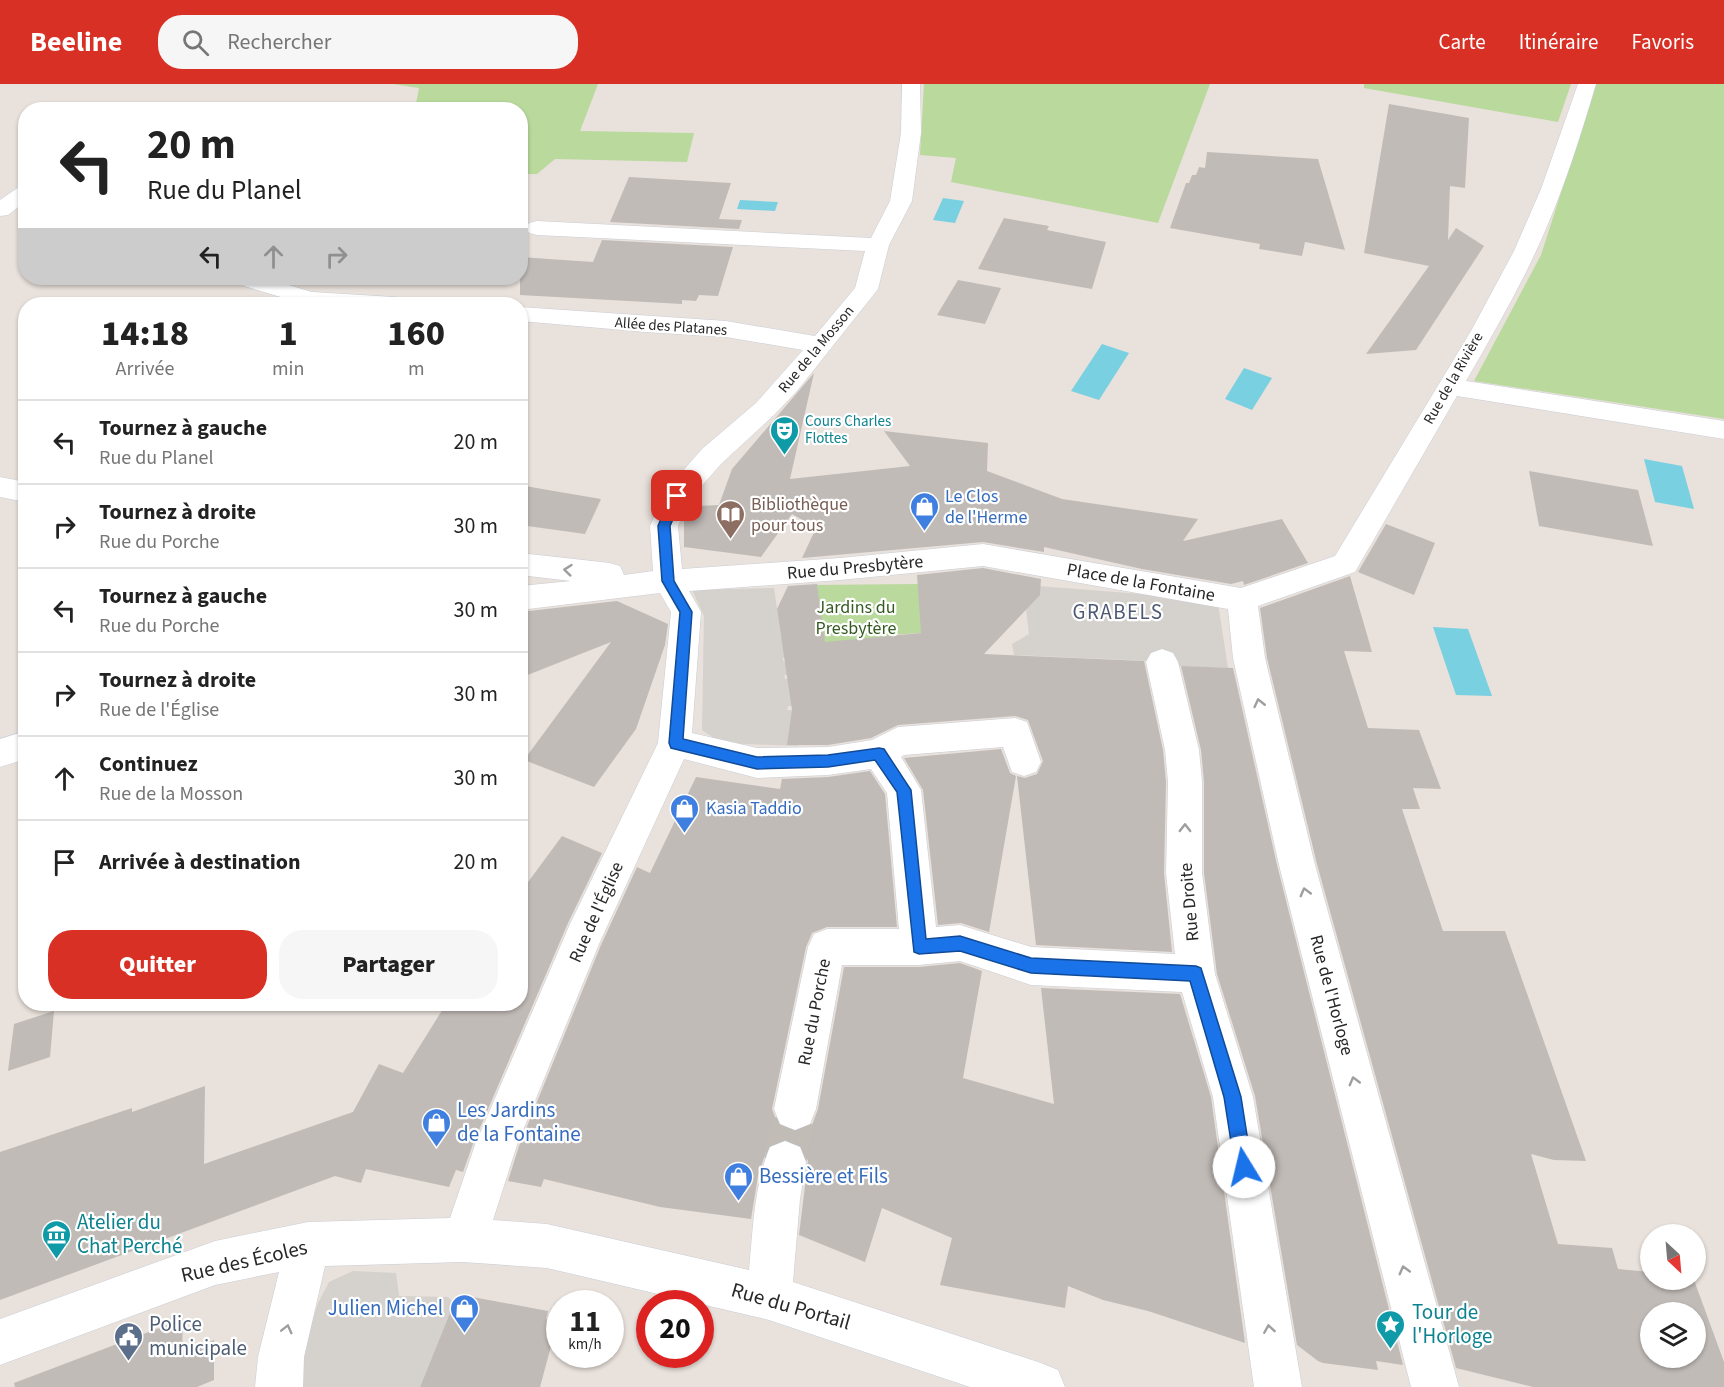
<!DOCTYPE html>
<html lang="fr">
<meta charset="utf-8">
<style>
body{margin:0;font-family:"Source Sans 3",sans-serif;background:#f6f6f6;color:#222;height:100vh;display:flex;flex-direction:column;font-size:22px;white-space:nowrap}
*{box-sizing:border-box;margin:0}
p{font-size:20px;color:#767676}
.icon{flex:none;width:33px;height:33px;fill:none;stroke:currentColor;stroke-width:2;stroke-linecap:round;stroke-linejoin:round}
.map{position:relative;flex:1;overflow:hidden}
.sheet{position:absolute;left:18px;top:213px;width:510px;height:714px;display:flex;flex-direction:column;background:#fff;border-radius:24px;box-shadow:0 2px 4px #0004}
.sheet>*{flex:none}
.top-card{position:absolute;left:18px;top:18px;width:510px;height:183px;border-radius:24px;box-shadow:0 2px 4px #0004;background:#fff;color:#222;overflow:hidden}
.needle{width:39px;rotate:154deg}
.controls{position:absolute;left:1640px;top:1140px;display:grid;gap:12px}
.controls a{display:grid;place-items:center;width:66px;height:66px;border-radius:50%;background:#fff;box-shadow:0 2px 4px #0004;font-size:30px}
.speed{position:absolute;left:546px;top:1206px;display:flex;gap:12px;font-size:30px;font-weight:700;text-align:center}
.speed>*{display:grid;place-content:center;width:78px;height:78px;border-radius:50%;background:#fff;box-shadow:0 2px 4px #0004;line-height:1}
.speed small{font-size:15px;font-weight:400}
.speed .limit{border:9px solid #d22;background:#fff;color:#111}
.pin{position:absolute;display:grid;place-items:center;width:51px;height:51px;color:#fff;margin:-26px;border-radius:12px;box-shadow:0 3px 9px #0006}
.me{position:absolute;width:66px;margin:-33px;rotate:351deg;stroke-linejoin:round;filter:drop-shadow(0 0 4px #0008)}
.turn{display:flex;align-items:center;gap:21px;height:126px;padding:0 30px;font-size:27px}
.turn .icon{width:78px;height:78px;stroke-width:2.5}
.turn b{display:block;font-size:42px;line-height:51px}
.lanes{display:flex;align-items:center;height:57px;padding:0 30px;background:#0003;justify-content:center;gap:30px;direction:ltr}
.lanes .off{opacity:.35}
.eta{display:flex;justify-content:space-evenly;align-items:center;height:102px;text-align:center}
.eta b{font-size:36px;font-weight:800;line-height:42px}
.cta{display:flex;gap:12px;margin-top:auto;padding:12px 30px}
.cta a{flex:1;height:69px;border-radius:24px;background:#d93025;color:#fff;font-size:24px;font-weight:800;line-height:69px;text-align:center}
.cta a+a{background:#f6f6f6;color:#222}
ul{padding:0;list-style:none}
li{display:flex;align-items:center;gap:18px;height:84px;padding:0 30px;border-top:2px solid #e0e0e0}
li div{flex:1}
li b{display:block;font-size:22px}
li em{font-style:normal}
header{display:flex;align-items:center;gap:36px;box-sizing:border-box;height:84px;padding:0 30px;background:#d93025;color:#fff}
header strong{font-size:28px}
nav{display:flex;gap:33px;margin-inline-start:auto;font-size:21px}
.search{width:420px;height:54px;background:#f6f6f6;display:flex;align-items:center;gap:15px;box-sizing:border-box;padding:0 21px;border-radius:24px;color:#767676;font-size:22px}
.map>svg:first-child{display:block}
.green{fill:#b9d99d}
.plaza{fill:#d5d1cd}
.water{fill:#79d0e0}
.building{fill:#c1bbb7;fill-rule:evenodd}
.lines{fill:none;stroke-linecap:round;stroke-linejoin:round}
.minor-tunnel{stroke:#c2bcb7;stroke-width:42;stroke-dasharray:42 21;stroke-linecap:butt}
.minor-casing{stroke:#c9ced8;stroke-width:1}
.minor{fill:#fff;fill-rule:evenodd}
.oneway{stroke:#9e9e9e}
.route{fill:#1a73e8;stroke:#114b97;stroke-width:1.5}
.labels{text-anchor:middle;stroke-width:4.5;stroke-linejoin:round;paint-order:stroke}
.far-street-label{font-size:15px;fill:#282828;stroke:#fff}
.far-culture-label{font-size:15px;fill:#0d838f;stroke:#fff;text-anchor:start}
.shop-label{font-size:18px;fill:#366cbe;stroke:#fff;text-anchor:start}
.education-label{font-size:18px;fill:#785e54;stroke:#fff;text-anchor:start}
.street-label{font-size:18px;fill:#282828;stroke:#fff}
.park-label{font-size:18px;fill:#345b21;stroke:#fff}
.quarter-label{font-size:21px;letter-spacing:1.5px;fill:#4e5973;stroke:#fff}
.near-shop-label{font-size:21px;fill:#366cbe;stroke:#fff;text-anchor:start}
.near-culture-label{font-size:21px;fill:#0d838f;stroke:#fff;text-anchor:start}
.near-street-label{font-size:21px;fill:#282828;stroke:#fff}
.near-service-label{font-size:21px;fill:#4e5e75;stroke:#fff;text-anchor:start}
</style>
<header>
<strong>Beeline</strong>
<div class="search"><svg class="icon" aria-label="search" viewBox="0 0 24 24"><circle cx="10" cy="10" r="6"/><path d="M15 15l6 6"/></svg>Rechercher</div>
<nav><a>Carte</a><a>Itinéraire</a><a>Favoris</a></nav>
</header>
<div class="map">
<svg width="1724" height="1303" viewBox="0 0 1724 1303">
<rect width="100%" height="100%" fill="#e9e1db"/>
<g class="green">
<path d="M393,0h205l-18,47 114,2 -7,29 -132,-3 -18,15h-16l-1,-64 -105,-1 4,-21z"/>
<path d="M924,0h286l-52,139 -207,-41 5,-24 -36,-3z"/>
<path d="M1364,0h207l-13,38 -194,-34z"/>
<path d="M1596,0h128v335l-250,-38 67,-126z"/>
<path d="M918,500l14,48 -39,3 2,19h-108l-6,-17 42,-5 -6,-47z"/>
</g>
<g class="plaza">
<path d="M1038,502l116,9 64,9 10,64 -52,-2 -25,-5 -137,-6 -2,-11 17,-10 -4,-33z"/>
<path d="M774,504l7,49 6,17 1,4h-5v3l5,1 1,13h-5l1,4h5l2,27h-4l-1,4h6l5,36 -77,-3 -19,-13 2,-114 -12,-26z"/>
<path d="M353,1187l43,2 3,23 49,1 6,6 -34,84h-124l2,-21 20,-63 11,-21z"/>
</g>
<g class="water">
<path d="M943,114l21,3 -9,22 -22,-3z"/>
<path d="M740,116l38,2 -3,9 -38,-2z"/>
<path d="M1102,260l27,9 -30,47 -28,-9z"/>
<path d="M1244,284l28,10 -20,32 -27,-11z"/>
<path d="M1644,375l38,7 12,43 -39,-7z"/>
<path d="M1433,543l35,2 24,67 -36,-1z"/>
</g>
<g class="building">
<path d="M1389,20l80,14 -4,70 -15,-2 -2,54 8,-12 28,18 -68,104 -50,4 63,-88 -65,-13z"/>
<path d="M1207,68l111,7 27,91 -40,-8 -3,14 -43,-7 1,-5 -90,-16 16,-45h3l3,-8h4l3,-8 6,1z"/>
<path d="M629,93l102,6 -12,36 23,1 -3,9 -129,-7z"/>
<path d="M1004,134l45,8 -2,4 59,12 -14,47 -114,-20z"/>
<path d="M602,156l131,7 -15,49 -19,-1 -3,6 -14,-1v4l-162,-9v-38l73,5z"/>
<path d="M958,196l43,8 -16,36 -48,-9z"/>
<path d="M814,289l-24,106 120,-13 -26,-35 104,12 -1,28 75,28 136,20 -15,22 99,-22 26,44 -64,22 -1,-4 -12,3 -89,-15 -98,-22v5l-61,-10 -181,16 14,-30 -24,-14 -31,43 -77,-10v-26l15,-15 20,-1 13,-36z"/>
<path d="M1529,387l109,19 15,56 -114,-20z"/>
<path d="M520,401l28,5 53,9 -16,35 -65,-9z"/>
<path d="M1386,440l49,19 -21,52 -56,-23z"/>
<path d="M983,484l58,11 -1,16 -56,59 160,7 19,89 3,32 -2,91 8,79 -136,-7 -19,-169 8,2 12,-4 6,-13 -15,-41 -13,-4 -117,9 -27,13 -43,7h-41l5,-35 -15,-101 11,-23 29,-2 8,58 96,-9 -4,-58z"/>
<path d="M1350,492l22,76 -28,-1 24,77 51,2 22,59 -28,-1 7,21h-18l41,122h62l81,230 -32,-1 -23,-6 27,90 54,4 6,21 32,3v8h44l30,82v25h-191l-77,-19 -139,-504 -50,-206 -7,-50zM1650,1228h45v46h-45z"/>
<path d="M617,517l51,23 -3,21 -29,84 -42,58 -70,-27 87,-118 -91,36v-66z"/>
<path d="M1181,582l52,2 44,197 126,500 -27,-4 2,9 -55,-7 -5,-2 -21,-16 -42,-249 -38,-122 -13,-101v-91l-3,-32z"/>
<path d="M1001,665l9,24 6,3 -27,156 -28,-9 -23,2 -15,-135 -19,-32z"/>
<path d="M870,687l15,23 12,133h-70l-15,6 -6,14 -34,162 6,16 16,7 18,-7 6,-16 26,-142h75l41,-4 22,8 -19,107 91,26 -13,-116 139,6 31,103 34,246 -97,-32 -45,-11 -35,-14 -3,22 -125,-23 12,-47 -70,-30 -17,54 -66,-27 9,-74 -7,-16 -15,-6 -18,7 -10,30 -7,43 -91,-12 -116,-28 -3,8 -33,-6 11,-35 82,-201 36,-78 13,6 46,-96 84,12 2,-10 46,-2z"/>
<path d="M562,752l40,17 -34,70 -95,221 -10,28 -7,-2 -7,17 -83,-18 -5,14 -26,-7 -335,124v-148l132,-44v4l73,-26 -1,78 149,-52 26,-48 24,9 43,-69h74v-111z"/>
<path d="M54,927l-4,46 -42,14 6,-47z"/>
<path d="M467,1212l81,15 -2,8 11,5 -17,63h-120l34,-84 10,2z"/>
<path d="M183,1235l-1,32 32,-11v40l-17,7h-182l-1,-4z"/>
</g>
<g class="lines">
<path class="minor-tunnel" d="M785,1078l10,-53"/>
<defs>
<g id="minor">
<path d="M902,0h18l1,49 -9,68 -23,44 -11,44 -81,102 -23,24 -52,48 -33,37 -11,26 4,43 158,-11 143,-14 258,44 94,-32 136,-225 43,-80 27,-62 37,-105h18c-15,50 -30,99 -51,147 -22,52 -51,101 -79,150l258,40v18l-267,-43 -102,176 -97,34 7,52 50,207 144,522h-48l-132,-522 -46,-207 -5,-49 -245,-43 -143,14 -151,11 12,21 -9,121 65,15 71,-1 44,-7 26,-13 117,-9 12,4 14,40 -5,10 -12,4 -12,-4 -9,-25 -99,8 -3,2 20,33 15,137 24,-2 71,22 144,7 -9,-81 2,-91 -3,-32 -19,-88 5,-9 11,-4 11,4 5,9 21,88 3,32v91l13,101 38,123 49,290h-48l-41,-290 -31,-105 -151,-7 -71,-24 -41,4h-77l-26,144 -6,15 -15,6 -15,-6 -6,-15 34,-162 6,-13 13,-5h72l-12,-136 -16,-24 -43,6 -71,3 -73,-19 -85,185 -82,201 -24,75 54,4 202,46c4,-41 5,-85 21,-123l15,-6 15,6 6,15 -6,37 -7,83 248,81 17,7 7,17h-95l-201,-67 -222,-52 -84,-6 -138,4 -21,91 -1,30h-48l3,-30 21,-85 -64,13 -215,80v-46l215,-78 93,-19 142,-4 25,-73 95,-221 88,-181 13,-131 -11,-19 -140,17v-24l51,-5 -51,-6v-22l90,10 10,3 4,9 29,-4 -3,-45 17,-37 35,-40 54,-46 47,-53 -77,-13 -80,-5 -126,-11v-14l206,14 89,15 40,-48 10,-37 -328,-16 -8,-2 -3,-5 3,-5 8,-2 334,17 19,-37 11,-68z"/>
<path d="M26,101v16l-18,14 -8,1v-16l19,-13z"/>
<path d="M241,194h24l47,14 82,5 8,2 4,5h-102l-60,-18 -4,-5z"/>
<path d="M0,393l26,5v20l-26,-5z"/>
<path d="M26,647v28l-26,8v-28z"/>
</g>
</defs>
<use href="#minor" class="minor-casing"/>
<use href="#minor" class="minor"/>
</g>
<defs><path id="oneway-chevron" d="M-2-3.5L2.5 0L-2 3.5" fill="none" stroke-width="1.6" stroke-linecap="round" stroke-linejoin="round" transform="scale(1.5)"/></defs>
<g class="oneway">
<use href="#oneway-chevron" transform="translate(568 486) rotate(-174)"/>
<use href="#oneway-chevron" transform="translate(1259 619) rotate(-103)"/>
<use href="#oneway-chevron" transform="translate(1185 744) rotate(-90)"/>
<use href="#oneway-chevron" transform="translate(1305 808) rotate(-105)"/>
<use href="#oneway-chevron" transform="translate(1354 997) rotate(-105)"/>
<use href="#oneway-chevron" transform="translate(1404 1186) rotate(-105)"/>
<use href="#oneway-chevron" transform="translate(287 1245) rotate(-76)"/>
<use href="#oneway-chevron" transform="translate(1269 1245) rotate(-99)"/>
</g>
<path class="route" d="M677,407l6,5 -13,30 4,55 18,31 -9,127 74,18 71,-2 51,-7 5,1 27,41 15,149 34,-3 71,22 165,8 5,2 40,129 11,70 -2,6 -6,3 -7,-3 -2,-6 -11,-70 -34,-116 -159,-8 -71,-22 -41,3 -5,-2 -17,-160 -22,-32 -47,7 -71,2 -86,-21 -2,-5 11,-131 -18,-31 -4,-55 13,-30z"/>
<defs>
<symbol id="theatre-pin" viewBox="-11 -11 22 30"><path d="M0 17L-7.5 6A9.5 9.5 0 1 1 7.5 6Z" fill="#0f9aa8" stroke="#fff"/><path d="M-5-5.5Q0-4 5-5.5V0Q5 5 0 6Q-5 5-5 0ZM-3.3-2.5H-1v1.5H-3.3ZM1-2.5H3.3v1.5H1ZM-2.8 1Q0 5.5 2.8 1Z" fill="#fff"/></symbol>
<symbol id="shop-pin" viewBox="-11 -11 22 30"><path d="M0 17L-7.5 6A9.5 9.5 0 1 1 7.5 6Z" fill="#3f7fe0" stroke="#fff"/><path d="M-5-2.5h2.3a2.7 3.5 0 0 1 5.4 0H5L5.5 6h-11ZM-1.5-2.5h3a1.5 2.3 0 0 0-3 0Z" fill="#fff"/></symbol>
<symbol id="library-pin" viewBox="-11 -11 22 30"><path d="M0 17L-7.5 6A9.5 9.5 0 1 1 7.5 6Z" fill="#8d6e63" stroke="#fff"/><path d="M-6-4Q-3-5.5-.7-3.5V5Q-3 3-6 4ZM6-4Q3-5.5 .7-3.5V5Q3 3 6 4Z" fill="#fff"/></symbol>
<symbol id="museum-pin" viewBox="-11 -11 22 30"><path d="M0 17L-7.5 6A9.5 9.5 0 1 1 7.5 6Z" fill="#0f9aa8" stroke="#fff"/><path d="M0-6L6-3V-2H-6V-3ZM-5-1h2V3h-2ZM-1-1h2V3h-2ZM3-1h2V3H3ZM-6 4H6V6H-6Z" fill="#fff"/></symbol>
<symbol id="sight-pin" viewBox="-11 -11 22 30"><path d="M0 17L-7.5 6A9.5 9.5 0 1 1 7.5 6Z" fill="#0f9aa8" stroke="#fff"/><path d="M0-6L1.8-2.2L6-1.7L2.9 1.2L3.7 5.4L0 3.3L-3.7 5.4L-2.9 1.2L-6-1.7L-1.8-2.2Z" fill="#fff"/></symbol>
<symbol id="civic-pin" viewBox="-11 -11 22 30"><path d="M0 17L-7.5 6A9.5 9.5 0 1 1 7.5 6Z" fill="#5c6f8a" stroke="#fff"/><path d="M-.6-6.5H3V-4.5H.6V-3L4-1V1h2V6H-6V1h2V-1L-.6-3ZM-1.2 2.5V6h2.4V2.5Z" fill="#fff"/></symbol>
</defs>
<g fill-rule="evenodd">
<use href="#theatre-pin" x="768" y="330" width="33" height="45"/>
<use href="#shop-pin" x="908" y="406" width="33" height="45"/>
<use href="#library-pin" x="714" y="414" width="33" height="45"/>
<use href="#shop-pin" x="668" y="708" width="33" height="45"/>
<use href="#shop-pin" x="420" y="1022" width="33" height="45"/>
<use href="#shop-pin" x="722" y="1076" width="33" height="45"/>
<use href="#museum-pin" x="40" y="1134" width="33" height="45"/>
<use href="#shop-pin" x="448" y="1208" width="33" height="45"/>
<use href="#sight-pin" x="1374" y="1224" width="33" height="45"/>
<use href="#civic-pin" x="112" y="1236" width="33" height="45"/>
</g>
<g class="labels">
<g class="far-street-label">
<text transform="translate(671 242) rotate(4)" y="5">Allée des Platanes</text>
<text transform="translate(816 265) rotate(-50)" y="5">Rue de la Mosson</text>
<text transform="translate(1453 294) rotate(-60)" y="5">Rue de la Rivière</text>
</g>
<g class="far-culture-label">
<text x="805" y="342">Cours Charles<tspan x="805" dy="17">Flottes</tspan></text>
</g>
<g class="shop-label">
<text x="945" y="418">Le Clos<tspan x="945" dy="21">de l'Herme</tspan></text>
<text x="706" y="730">Kasia Taddio</text>
</g>
<g class="education-label">
<text x="751" y="426">Bibliothèque<tspan x="751" dy="21">pour tous</tspan></text>
</g>
<g class="street-label">
<text transform="translate(855 483) rotate(-5)" y="6">Rue du Presbytère</text>
<text transform="translate(1141 498) rotate(10)" y="6">Place de la Fontaine</text>
<text transform="translate(1189 818) rotate(-95)" y="6">Rue Droite</text>
<text transform="translate(596 828) rotate(-66)" y="6">Rue de l'Église</text>
<text transform="translate(1332 911) rotate(75)" y="6">Rue de l'Horloge</text>
<text transform="translate(814 928) rotate(-79)" y="6">Rue du Porche</text>
</g>
<g class="park-label">
<text x="856" y="529">Jardins du<tspan x="856" dy="21">Presbytère</tspan></text>
</g>
<g class="quarter-label">
<text x="1118" y="535">GRABELS</text>
</g>
<g class="near-shop-label">
<text x="457" y="1033">Les Jardins<tspan x="457" dy="24">de la Fontaine</tspan></text>
<text x="759" y="1099">Bessière et Fils</text>
<text x="443" y="1231" text-anchor="end">Julien Michel</text>
</g>
<g class="near-culture-label">
<text x="77" y="1145">Atelier du<tspan x="77" dy="24">Chat Perché</tspan></text>
<text x="1412" y="1235">Tour de<tspan x="1412" dy="24">l'Horloge</tspan></text>
</g>
<g class="near-street-label">
<text transform="translate(244 1177) rotate(-13)" y="7">Rue des Écoles</text>
<text transform="translate(791 1222) rotate(16)" y="7">Rue du Portail</text>
</g>
<g class="near-service-label">
<text x="149" y="1247">Police<tspan x="149" dy="24">municipale</tspan></text>
</g>
</g>
</svg>
<div class="controls">
<a><svg class="needle" viewBox="-14 -14 28 28"><path d="M0-13l5 13h-10z" fill="#e53935"/><path d="M0 13l5-13h-10z" fill="#767676"/></svg></a>
<a><svg class="icon" aria-label="layers" viewBox="0 0 24 24"><path d="M12 4l9 5-9 5-9-5zM3 14l9 5 9-5"/></svg></a>
</div>
<div class="speed"><div>11<small>km/h</small></div><div class="limit">20</div></div>
<div class="pin" style="left:677px;top:412px;background:#d93025"><svg class="icon" aria-label="arrive" viewBox="0 0 24 24"><path d="M6 21V4h12l-3 4 3 4H6"/></svg></div>
<svg class="me" style="left:1244px;top:1083px" viewBox="-20 -20 40 40"><circle r="19" fill="#fff"/><path d="M0-13L10 11 0 6-10 11z" fill="#1a73e8"/></svg>
<div class="top-card">
<div class="turn"><svg class="icon" aria-label="left" viewBox="0 0 24 24"><path d="M17 20v-9H6M10 6l-5 5 5 5"/></svg><div><b>20 m</b>Rue du Planel</div></div>
<div class="lanes"><svg class="icon" aria-label="left" viewBox="0 0 24 24"><path d="M17 20v-9H6M10 6l-5 5 5 5"/></svg><svg class="icon off" aria-label="ahead" viewBox="0 0 24 24"><path d="M12 20V5M6 11l6-6 6 6"/></svg><svg class="icon off" aria-label="right" viewBox="0 0 24 24"><path d="M7 20v-9h11M14 6l5 5-5 5"/></svg></div>
</div>
<section class="sheet">
<div class="eta">
<div><b>14:18</b><p>Arrivée</p></div>
<div><b>1</b><p>min</p></div>
<div><b>160</b><p>m</p></div>
</div>
<ul>
<li><svg class="icon" aria-label="left" viewBox="0 0 24 24"><path d="M17 20v-9H6M10 6l-5 5 5 5"/></svg><div><b>Tournez à gauche</b><p>Rue du Planel</p></div><em>20 m</em></li>
<li><svg class="icon" aria-label="right" viewBox="0 0 24 24"><path d="M7 20v-9h11M14 6l5 5-5 5"/></svg><div><b>Tournez à droite</b><p>Rue du Porche</p></div><em>30 m</em></li>
<li><svg class="icon" aria-label="left" viewBox="0 0 24 24"><path d="M17 20v-9H6M10 6l-5 5 5 5"/></svg><div><b>Tournez à gauche</b><p>Rue du Porche</p></div><em>30 m</em></li>
<li><svg class="icon" aria-label="right" viewBox="0 0 24 24"><path d="M7 20v-9h11M14 6l5 5-5 5"/></svg><div><b>Tournez à droite</b><p>Rue de l'Église</p></div><em>30 m</em></li>
<li><svg class="icon" aria-label="ahead" viewBox="0 0 24 24"><path d="M12 20V5M6 11l6-6 6 6"/></svg><div><b>Continuez</b><p>Rue de la Mosson</p></div><em>30 m</em></li>
<li><svg class="icon" aria-label="arrive" viewBox="0 0 24 24"><path d="M6 21V4h12l-3 4 3 4H6"/></svg><div><b>Arrivée à destination</b></div><em>20 m</em></li>
</ul>
<div class="cta"><a>Quitter</a><a>Partager</a></div>
</section>
</div>
